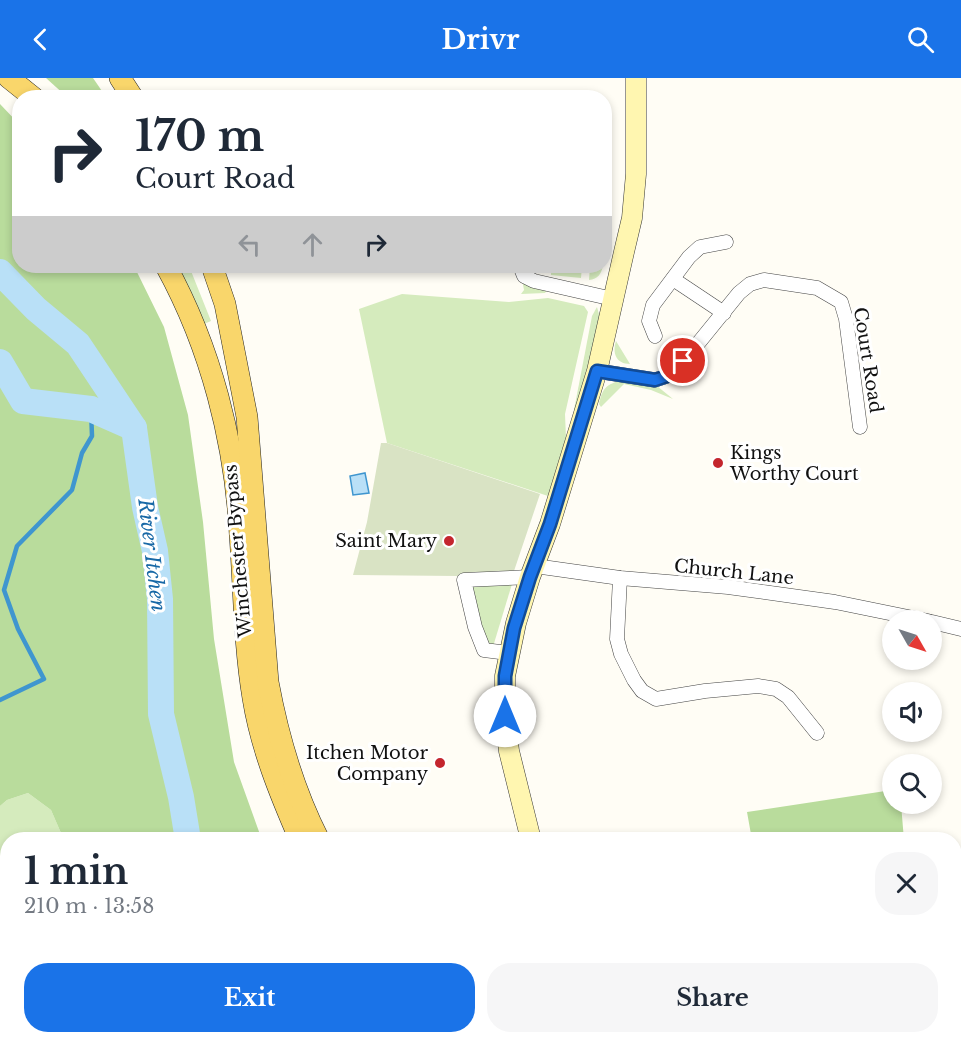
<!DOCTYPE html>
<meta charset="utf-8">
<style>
body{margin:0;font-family:"Libre Baskerville",serif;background:#f6f6f7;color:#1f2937;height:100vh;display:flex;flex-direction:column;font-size:22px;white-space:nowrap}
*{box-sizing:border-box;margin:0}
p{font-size:20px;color:#747a83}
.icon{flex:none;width:33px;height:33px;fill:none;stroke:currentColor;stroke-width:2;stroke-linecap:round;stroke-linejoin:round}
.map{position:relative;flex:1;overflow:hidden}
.panel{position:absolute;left:0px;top:754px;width:962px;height:212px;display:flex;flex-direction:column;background:#fff;border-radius:24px 24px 0 0;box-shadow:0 3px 9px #0003}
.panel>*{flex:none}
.guide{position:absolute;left:12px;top:12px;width:600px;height:183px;border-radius:24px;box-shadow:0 3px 9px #0003;background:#fff;color:#1f2937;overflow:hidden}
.needle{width:39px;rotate:129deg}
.tools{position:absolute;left:882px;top:532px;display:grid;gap:12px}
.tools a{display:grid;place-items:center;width:60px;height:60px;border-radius:50%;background:#fff;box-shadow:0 3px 9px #0003;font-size:30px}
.pin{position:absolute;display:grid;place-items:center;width:51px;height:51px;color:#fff;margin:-26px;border:3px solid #fff;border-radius:50%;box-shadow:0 2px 6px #0007}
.me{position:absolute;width:66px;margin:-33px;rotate:0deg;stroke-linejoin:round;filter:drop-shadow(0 0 4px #0008)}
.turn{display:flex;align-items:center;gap:21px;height:126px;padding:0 24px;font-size:27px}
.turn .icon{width:78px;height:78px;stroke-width:2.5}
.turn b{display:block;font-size:42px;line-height:51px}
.lanes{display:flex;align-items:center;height:57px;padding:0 24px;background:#0003;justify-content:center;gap:30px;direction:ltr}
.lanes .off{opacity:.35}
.round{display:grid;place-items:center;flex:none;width:63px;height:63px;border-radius:24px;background:#f6f6f7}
.headline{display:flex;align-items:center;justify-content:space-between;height:102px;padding:0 24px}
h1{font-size:36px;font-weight:700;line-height:45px}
.cta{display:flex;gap:12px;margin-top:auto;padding:12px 24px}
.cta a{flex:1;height:69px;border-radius:24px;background:#1a73e8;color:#fff;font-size:24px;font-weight:700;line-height:69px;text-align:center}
.cta a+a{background:#f6f6f7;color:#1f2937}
header{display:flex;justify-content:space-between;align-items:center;height:78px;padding:0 24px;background:#1a73e8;color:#fff;font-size:27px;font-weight:700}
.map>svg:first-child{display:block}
.green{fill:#d5ebbd}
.forest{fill:#b9dc9c}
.cemetery{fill:#d9e3c4}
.water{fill:#b9e0f7;stroke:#3f96cf;stroke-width:1.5}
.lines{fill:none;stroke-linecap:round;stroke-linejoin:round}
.stream{stroke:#3f96cf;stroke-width:4.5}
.river{stroke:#b9e0f7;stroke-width:26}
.minor-casing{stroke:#444;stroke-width:15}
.secondary-casing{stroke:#333;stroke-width:21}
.primary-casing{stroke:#222;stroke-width:22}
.minor{stroke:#fff;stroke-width:14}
.secondary{stroke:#fff6b0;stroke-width:20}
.primary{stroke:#f9d66b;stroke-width:21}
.route-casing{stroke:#114b97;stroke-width:15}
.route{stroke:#1a73e8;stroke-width:10}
.poi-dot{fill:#c4262e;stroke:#fff;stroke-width:2}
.labels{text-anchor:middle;stroke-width:6;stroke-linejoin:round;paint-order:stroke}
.street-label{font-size:18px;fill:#111;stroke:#fff}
.poi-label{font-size:18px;fill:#111;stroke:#fff;text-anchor:end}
.water-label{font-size:20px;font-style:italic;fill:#1768a6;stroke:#fff}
</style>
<header><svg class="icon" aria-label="back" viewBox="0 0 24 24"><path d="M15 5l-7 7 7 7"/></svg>Drivr<svg class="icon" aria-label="search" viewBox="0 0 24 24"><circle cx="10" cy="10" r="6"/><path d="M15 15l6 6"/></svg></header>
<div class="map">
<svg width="961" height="965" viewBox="0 0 961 965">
<rect width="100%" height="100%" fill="#fffdf5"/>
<g class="green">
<path d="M176,188h13l22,55 -7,3z"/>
<path d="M551,188h31l-1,12 -30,-3z"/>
<path d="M590,188h13c-2,8 -5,13 -14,14z"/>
<path d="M522,201l25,11 -2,3 -24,1 3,-4z"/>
<path d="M402,216l107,8 39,-4 36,8 4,6 -23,102 1,24 -18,58 -161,-53 -28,-134z"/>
<path d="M597,229l4,15 -24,90 -3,-2 18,-94z"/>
<path d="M616,263l14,23c-14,0 -18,-11 -14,-23z"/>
<path d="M619,303l38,5 16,13 -22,-9 -27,-6 -23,23 -2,-3c3,-14 6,-19 20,-23z"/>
<path d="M512,506l-20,66 -9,-2 -11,-62z"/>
<path d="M28,715l23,17 13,30h-56l-1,140 -7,8v-182l7,-6z"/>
<path d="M151,958h253l7,7h-262z"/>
<path d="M490,959h37l-4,6h-26z"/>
<path d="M534,959h25l-2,6h-27z"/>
</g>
<g class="forest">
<path d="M46,0h47l13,19h-39z"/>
<path d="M0,26l19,20 1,142h114l30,61 24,88 15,107 11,117 20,123 28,78h-198l-13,-30 -23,-17 -21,7 -7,6z"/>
<path d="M892,712v14h9l3,36h-152l-5,-28z"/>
<path d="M954,844h7v121h-378l-2,-6 373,-1z"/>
<path d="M7,902l1,56 143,1 -2,6h-149v-55z"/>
</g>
<path class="cemetery" d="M381,365h6l153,51 -26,77 -57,5 -104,-1 14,-53z"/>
<path class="water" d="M365,395l4,20 -16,2 -3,-19z"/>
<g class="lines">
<path class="stream" d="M0,622l44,-21 -26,-50 -14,-39 13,-44 55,-56 10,-37 10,-17 -1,-27"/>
<g class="river">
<path d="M0,194l36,37 42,35 56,84 11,79 10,44 5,48 1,115 20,83 7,43"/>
<path d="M0,284l23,39 68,8 43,19"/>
<path d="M113,965l5,-7"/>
</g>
<defs>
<g id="minor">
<path d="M520,188l4,10 10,5 79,18"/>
<path d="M673,201l51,34"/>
<path d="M655,258l-6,-15 4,-16 36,-48 11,-10 26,-5"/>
<path d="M597,293l58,9 15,-5 26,-29 43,-53 11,-9 14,-4 53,8 24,14 5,17 14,108"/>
<path d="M535,488l85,12 108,9 107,15 93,19"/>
<path d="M620,500l-3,61 4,15 13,26 8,11 14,8 49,-8 53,-5 18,3 12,8 29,36"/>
<path d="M932,544l29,7"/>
<path d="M508,575l-24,-3 -9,-23 -11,-47 66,-3"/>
</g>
<g id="secondary">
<path d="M531,762l-22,-89 -4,-35v-40l11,-53 14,-46 20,-53 47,-153 27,-119 8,-34 4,-44v-96"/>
<path d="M567,965l2,-7"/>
</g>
<g id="primary">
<path d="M9,0l25,20"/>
<path d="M120,0l13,20"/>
<path d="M166,188c45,82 69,176 74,269 4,54 4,109 13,163 8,50 27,96 47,142"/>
<path d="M212,188l13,38 22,113 21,265c10,54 26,109 51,158"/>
<path d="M437,958l7,7"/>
<path d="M471,958l7,7"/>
</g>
</defs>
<use href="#minor" class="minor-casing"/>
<use href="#secondary" class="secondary-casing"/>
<use href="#primary" class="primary-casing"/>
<use href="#minor" class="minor"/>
<use href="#secondary" class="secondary"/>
<use href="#primary" class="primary"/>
</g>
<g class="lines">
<defs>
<path id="route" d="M505,638v-40l9,-48 16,-51 20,-53 47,-153 58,9 15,-5 13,-14"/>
</defs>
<use href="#route" class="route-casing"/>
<use href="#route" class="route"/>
</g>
<g class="poi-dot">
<circle cx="718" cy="385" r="6"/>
<circle cx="449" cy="463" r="6"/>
<circle cx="440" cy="685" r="6"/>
</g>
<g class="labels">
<g class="street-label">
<text transform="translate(868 282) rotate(81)" y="6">Court Road</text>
<text transform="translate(238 473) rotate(-95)" y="6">Winchester Bypass</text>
<text transform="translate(734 494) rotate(6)" y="6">Church Lane</text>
</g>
<g class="poi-label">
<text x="730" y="381" text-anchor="start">Kings<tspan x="730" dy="21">Worthy Court</tspan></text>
<text x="437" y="469">Saint Mary</text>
<text x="428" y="681">Itchen Motor<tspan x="428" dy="21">Company</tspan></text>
</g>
<g class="water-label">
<text transform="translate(152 477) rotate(83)" y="7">River Itchen</text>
</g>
</g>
</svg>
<div class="tools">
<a><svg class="needle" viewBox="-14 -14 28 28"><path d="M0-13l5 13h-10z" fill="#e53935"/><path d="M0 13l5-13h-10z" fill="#747a83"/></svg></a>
<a><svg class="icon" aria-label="sound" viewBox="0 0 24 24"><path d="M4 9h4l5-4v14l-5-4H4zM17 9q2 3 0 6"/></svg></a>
<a><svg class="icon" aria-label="search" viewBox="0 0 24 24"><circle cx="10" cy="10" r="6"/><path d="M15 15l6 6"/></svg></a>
</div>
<div class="pin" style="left:683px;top:283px;background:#d93025"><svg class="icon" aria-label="arrive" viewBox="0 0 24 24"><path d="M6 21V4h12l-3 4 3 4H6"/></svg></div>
<svg class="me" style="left:505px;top:638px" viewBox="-20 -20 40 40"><circle r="19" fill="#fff"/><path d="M0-13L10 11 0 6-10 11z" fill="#1a73e8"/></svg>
<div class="guide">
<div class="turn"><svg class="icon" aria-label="right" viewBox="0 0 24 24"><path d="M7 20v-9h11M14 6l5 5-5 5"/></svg><div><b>170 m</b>Court Road</div></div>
<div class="lanes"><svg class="icon off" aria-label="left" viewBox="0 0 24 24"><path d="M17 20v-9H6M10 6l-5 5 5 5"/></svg><svg class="icon off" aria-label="ahead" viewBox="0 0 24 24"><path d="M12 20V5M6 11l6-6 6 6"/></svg><svg class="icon" aria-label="right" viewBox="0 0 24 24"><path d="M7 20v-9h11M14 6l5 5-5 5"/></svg></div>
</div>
<section class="panel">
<div class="headline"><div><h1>1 min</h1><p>210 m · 13:58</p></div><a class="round"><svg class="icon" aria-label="close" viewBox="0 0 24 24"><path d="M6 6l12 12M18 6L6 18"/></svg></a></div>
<div class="cta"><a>Exit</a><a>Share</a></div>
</section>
</div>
